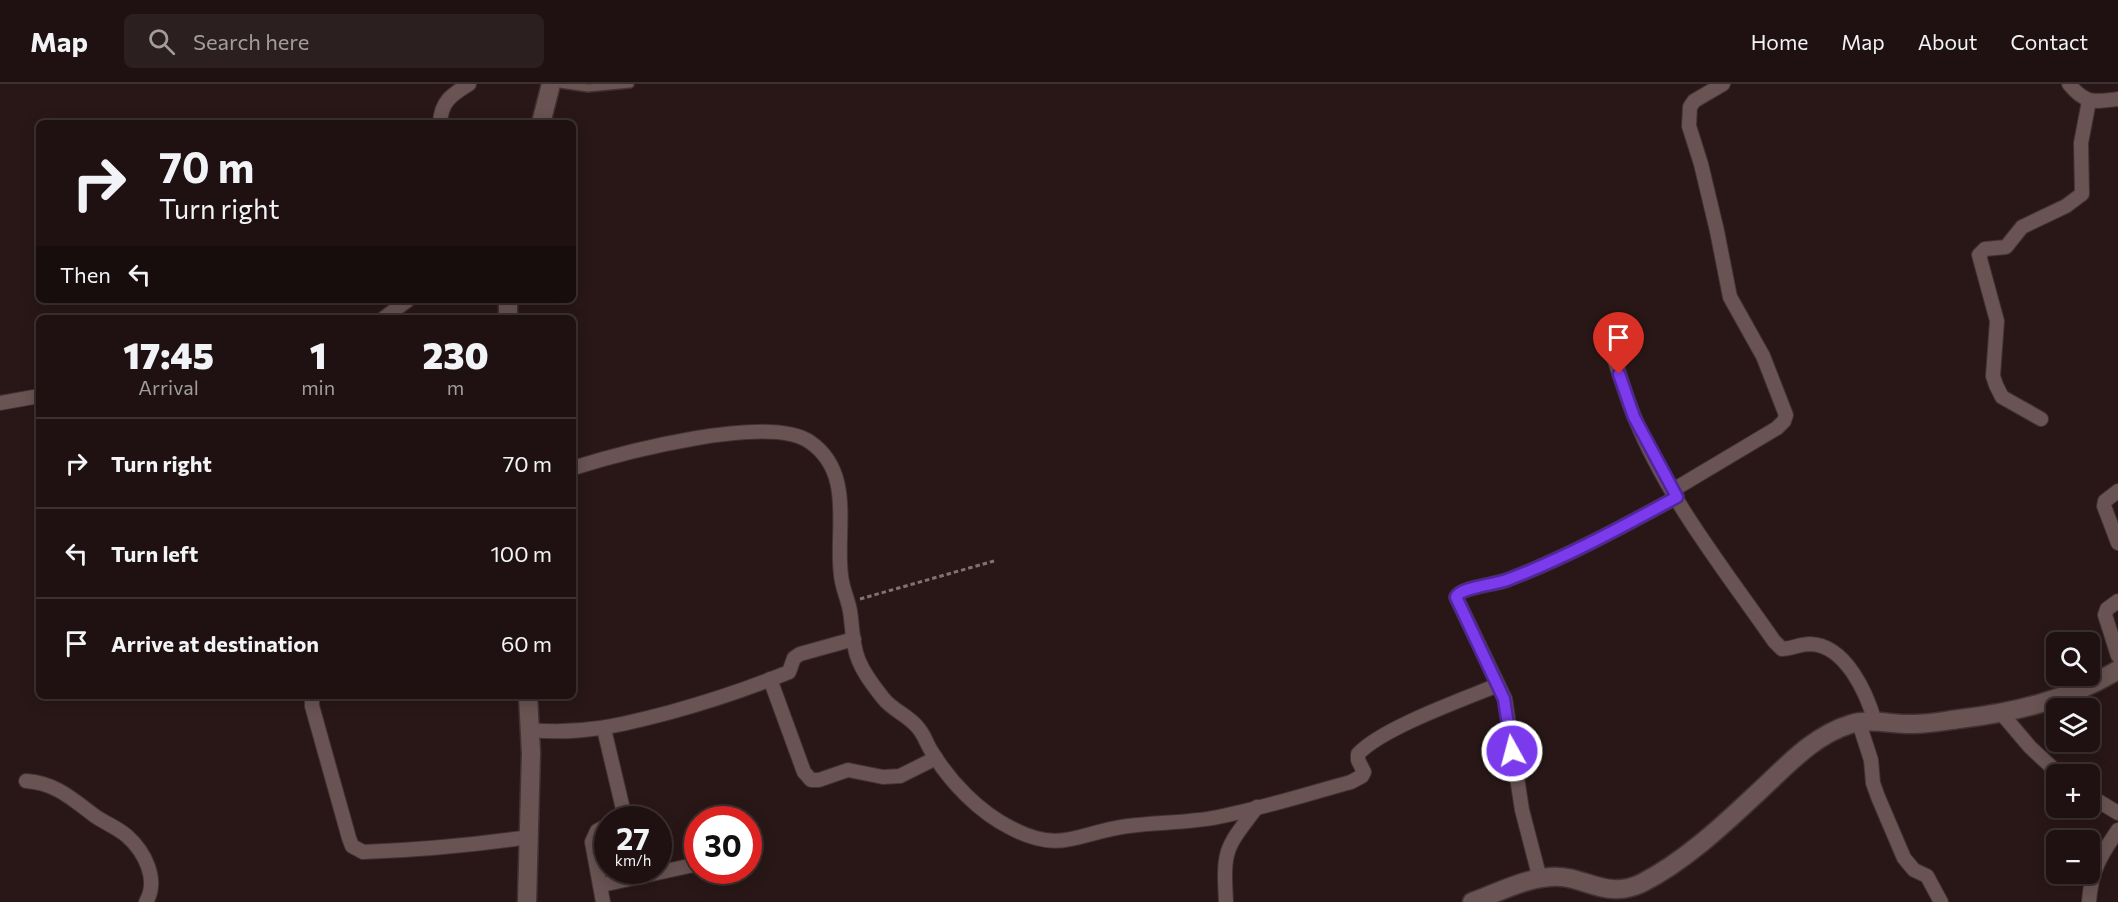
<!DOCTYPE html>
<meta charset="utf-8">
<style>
body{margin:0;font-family:Commissioner,sans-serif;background:#2c1f1f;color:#f1f3f6;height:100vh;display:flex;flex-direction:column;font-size:22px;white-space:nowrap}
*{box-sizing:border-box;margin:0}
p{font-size:20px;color:#a19d9f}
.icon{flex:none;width:33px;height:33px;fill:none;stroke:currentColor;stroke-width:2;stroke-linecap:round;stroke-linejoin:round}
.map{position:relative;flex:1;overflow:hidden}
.panel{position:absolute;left:36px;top:231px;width:540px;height:384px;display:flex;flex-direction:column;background:#1f1111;border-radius:9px;box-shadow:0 3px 15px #0003,0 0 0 2px #3c3131}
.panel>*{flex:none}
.guide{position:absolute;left:36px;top:36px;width:540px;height:183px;border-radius:9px;box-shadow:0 3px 15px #0003,0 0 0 2px #3c3131;background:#1f1111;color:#f1f3f6;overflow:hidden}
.controls{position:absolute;left:2046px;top:548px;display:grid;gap:12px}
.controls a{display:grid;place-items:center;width:54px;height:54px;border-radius:9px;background:#1f1111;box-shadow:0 3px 15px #0003,0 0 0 2px #3c3131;font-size:30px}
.speed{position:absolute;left:594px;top:722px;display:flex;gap:12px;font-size:30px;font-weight:700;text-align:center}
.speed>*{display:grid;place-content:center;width:78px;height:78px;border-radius:50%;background:#1f1111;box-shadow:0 3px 15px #0003,0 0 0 2px #3c3131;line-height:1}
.speed small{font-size:15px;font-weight:400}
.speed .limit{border:9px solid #d22;background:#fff;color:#111}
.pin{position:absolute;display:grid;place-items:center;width:51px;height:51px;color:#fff;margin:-62px -26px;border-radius:50% 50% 50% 0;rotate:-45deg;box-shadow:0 0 6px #0007}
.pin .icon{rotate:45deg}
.me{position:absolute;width:66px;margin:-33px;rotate:353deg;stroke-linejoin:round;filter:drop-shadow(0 0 4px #0008)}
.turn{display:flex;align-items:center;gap:21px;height:126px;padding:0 24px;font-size:27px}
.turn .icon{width:78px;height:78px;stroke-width:2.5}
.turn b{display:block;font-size:42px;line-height:51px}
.then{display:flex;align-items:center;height:57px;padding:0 24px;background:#0003;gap:12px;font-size:22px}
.eta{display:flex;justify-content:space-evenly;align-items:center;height:102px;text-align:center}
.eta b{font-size:36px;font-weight:800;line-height:42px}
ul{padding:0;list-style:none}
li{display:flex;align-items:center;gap:18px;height:90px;padding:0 24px;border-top:2px solid #3c3131}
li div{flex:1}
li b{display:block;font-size:22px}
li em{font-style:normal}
header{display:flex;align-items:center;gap:36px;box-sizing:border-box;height:84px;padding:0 30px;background:#1f1111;border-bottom:2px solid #3c3131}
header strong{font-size:28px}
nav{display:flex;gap:33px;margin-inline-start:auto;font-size:21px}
.search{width:420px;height:54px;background:#2c1f1f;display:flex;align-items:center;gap:15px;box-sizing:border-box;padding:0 21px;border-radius:9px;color:#a19d9f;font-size:22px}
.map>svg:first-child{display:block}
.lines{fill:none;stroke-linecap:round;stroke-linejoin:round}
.lane-casing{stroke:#403233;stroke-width:10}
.street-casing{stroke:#403233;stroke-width:16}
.secondary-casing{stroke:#403233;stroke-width:21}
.path{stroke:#817272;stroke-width:3;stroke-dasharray:4.5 3;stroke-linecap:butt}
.lane{stroke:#695353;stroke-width:7}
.street{stroke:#695353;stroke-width:14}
.secondary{stroke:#695353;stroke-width:18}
.route-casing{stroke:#51269a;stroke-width:15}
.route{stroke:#7c3aed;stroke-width:10}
</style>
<header>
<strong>Map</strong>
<div class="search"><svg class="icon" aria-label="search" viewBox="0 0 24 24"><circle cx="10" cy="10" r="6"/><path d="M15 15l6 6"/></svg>Search here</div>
<nav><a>Home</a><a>Map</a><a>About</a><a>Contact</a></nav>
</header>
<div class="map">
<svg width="2118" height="818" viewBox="0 0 2118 818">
<rect width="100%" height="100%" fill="#291717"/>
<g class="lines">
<defs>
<path id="lane" d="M560,0l28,4 42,-4"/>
<g id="street">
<path d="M2069,0c16,20 25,18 49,15"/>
<path d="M440,39c1,-21 11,-28 29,-39"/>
<path d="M384,234l24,-18"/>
<path d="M1613,271c7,21 13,41 21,61 33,82 90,153 140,225l8,8c9,0 18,-5 28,-5 36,1 57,50 65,78"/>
<path d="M0,319l39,-7"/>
<path d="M2041,335l-39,-22 -6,-12 -3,-9 4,-55 -18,-66 6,-6 21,-2 16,-20 44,-21 16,-12 -1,-51 8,-42"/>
<path d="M573,384c48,-15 196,-55 237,-26 45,31 25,89 31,133 1,13 7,24 9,36 2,12 2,25 5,37 3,18 17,36 28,50 10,13 27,18 36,31 6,7 8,16 13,23 18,30 47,60 79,76 51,27 68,4 117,-2 30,-4 61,-3 90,-9 45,-9 89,-23 133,-35l11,-6 2,-4 -6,-12v-6c24,-26 106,-55 140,-69"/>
<path d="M1673,406l104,-62 7,-7 2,-6 -23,-59 -33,-59 -13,-66 -16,-67 -12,-38 1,-19 4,-6 29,-17"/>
<path d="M2118,407l-13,10 -1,5 14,37"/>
<path d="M2118,517l-11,8 -2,6 13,41"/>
<path d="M770,595l34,93 7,8h8l29,-10 35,7 17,-1 36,-18"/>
<path d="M312,612v10l37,132 3,8 11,6c56,-2 111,-7 166,-15"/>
<path d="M2002,630l28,33 29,27"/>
<path d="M1859,639l12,37 2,23 5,14 26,61 10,12 13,6 14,26"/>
<path d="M604,645l19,80 -3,10"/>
<path d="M530,646c52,5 92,-5 141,-18 40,-11 79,-24 118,-40l5,-14 6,-4 54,-15"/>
<path d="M26,697c30,2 46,18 69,35 10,7 23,12 32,20 18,16 32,44 19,66"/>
<path d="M2090,712l28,17"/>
<path d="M1540,795l-18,-69 -17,-111 -49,-102c5,-10 38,-12 51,-17 58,-22 115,-53 170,-83"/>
<path d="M602,801l96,-21"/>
<path d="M603,818l-11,-60 5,-11 11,-6"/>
<path d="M1226,818c-3,-53 -1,-53 31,-95"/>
<path d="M2089,818c2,-32 12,-47 29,-72"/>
</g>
<g id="secondary">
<path d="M541,39l10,-39"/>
<path d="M508,216v18"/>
<path d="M527,818l4,-149 -3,-57"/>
<path d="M1472,818c25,-9 51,-23 78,-25 34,-3 55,24 92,6 41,-21 78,-55 111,-86 30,-27 58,-61 98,-73 19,-6 43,1 63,0 15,0 30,-3 45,-5 57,-7 109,-19 159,-49"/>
</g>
</defs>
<use href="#lane" class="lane-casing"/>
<use href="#street" class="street-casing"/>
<use href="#secondary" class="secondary-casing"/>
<path class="path" d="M860,515l134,-38"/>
<use href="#lane" class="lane"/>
<use href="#street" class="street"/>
<use href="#secondary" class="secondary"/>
</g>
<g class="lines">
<defs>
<path id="route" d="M1512,667l-8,-52 -48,-102c5,-10 38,-12 51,-17 58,-22 115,-53 170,-83l-43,-80 -15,-43"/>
</defs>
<use href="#route" class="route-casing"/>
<use href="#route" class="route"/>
</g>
</svg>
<div class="controls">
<a><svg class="icon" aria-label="search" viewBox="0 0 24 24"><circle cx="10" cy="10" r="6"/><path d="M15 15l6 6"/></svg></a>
<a><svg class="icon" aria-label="layers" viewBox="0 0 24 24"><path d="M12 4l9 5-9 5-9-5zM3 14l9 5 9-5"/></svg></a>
<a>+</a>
<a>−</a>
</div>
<div class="speed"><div>27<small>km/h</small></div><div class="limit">30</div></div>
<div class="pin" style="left:1619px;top:290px;background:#d93025"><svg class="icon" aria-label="arrive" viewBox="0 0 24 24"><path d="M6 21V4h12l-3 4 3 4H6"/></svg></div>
<svg class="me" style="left:1512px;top:667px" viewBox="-20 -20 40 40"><circle r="17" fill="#7c3aed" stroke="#fff" stroke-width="3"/><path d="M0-11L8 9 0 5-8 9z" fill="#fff"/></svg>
<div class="guide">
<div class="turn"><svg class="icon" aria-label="right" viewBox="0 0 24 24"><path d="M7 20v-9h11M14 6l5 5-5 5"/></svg><div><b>70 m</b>Turn right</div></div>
<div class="then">Then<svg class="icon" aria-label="left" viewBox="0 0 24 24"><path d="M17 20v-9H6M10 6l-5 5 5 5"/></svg></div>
</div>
<section class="panel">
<div class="eta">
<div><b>17:45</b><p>Arrival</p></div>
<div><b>1</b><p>min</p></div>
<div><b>230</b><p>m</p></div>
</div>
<ul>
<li><svg class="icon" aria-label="right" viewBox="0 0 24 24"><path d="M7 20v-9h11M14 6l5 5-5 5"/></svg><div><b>Turn right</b></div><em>70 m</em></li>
<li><svg class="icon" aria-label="left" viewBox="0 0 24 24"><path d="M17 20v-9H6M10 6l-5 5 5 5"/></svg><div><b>Turn left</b></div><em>100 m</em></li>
<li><svg class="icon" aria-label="arrive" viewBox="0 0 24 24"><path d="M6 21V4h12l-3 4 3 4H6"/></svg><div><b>Arrive at destination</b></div><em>60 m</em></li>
</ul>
</section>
</div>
